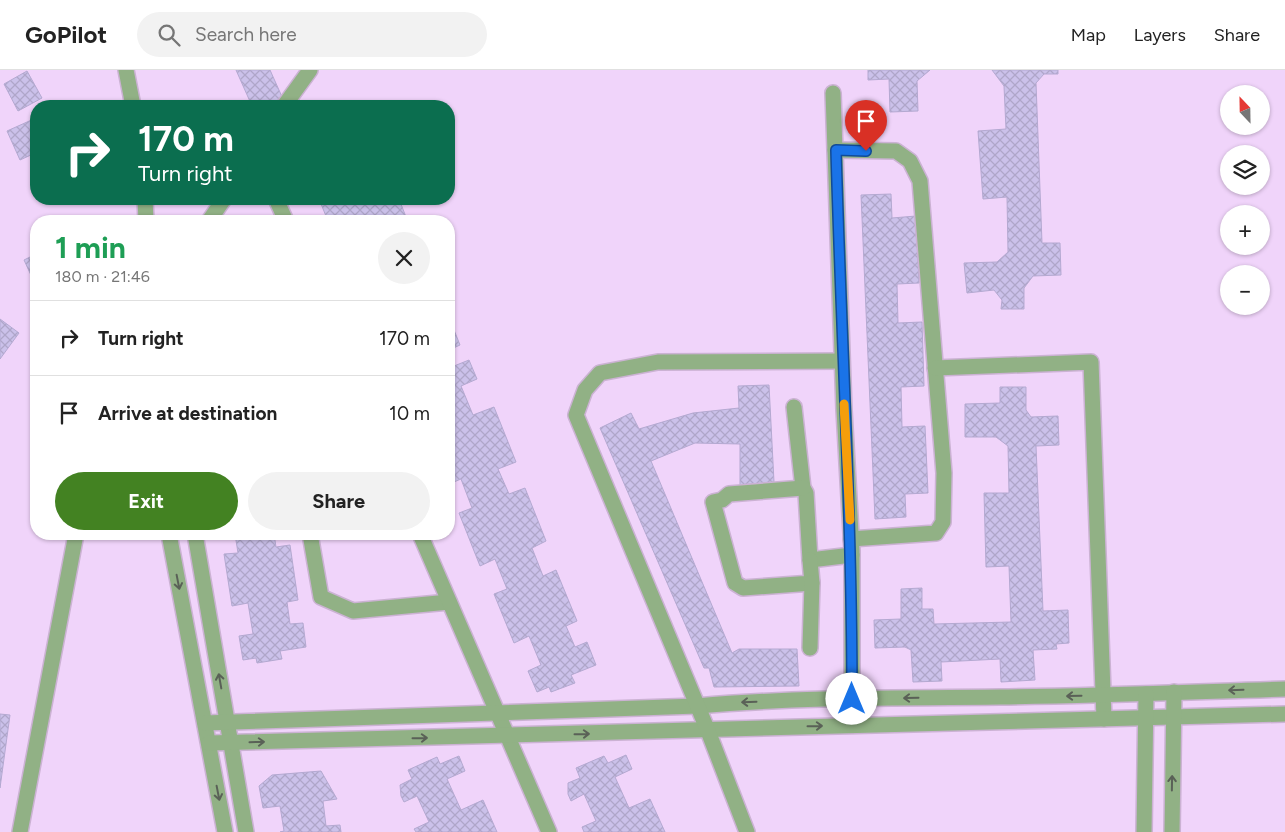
<!DOCTYPE html>
<meta charset="utf-8">
<style>
body{margin:0;font-family:Figtree,sans-serif;background:#f2f2f2;color:#222;height:100vh;display:flex;flex-direction:column;font-size:19px;white-space:nowrap}
*{box-sizing:border-box;margin:0}
p{font-size:16px;color:#767676}
.icon{flex:none;width:28px;height:28px;fill:none;stroke:currentColor;stroke-width:2;stroke-linecap:round;stroke-linejoin:round}
.map{position:relative;flex:1;overflow:hidden}
.details{position:absolute;left:30px;top:145px;width:425px;height:325px;display:flex;flex-direction:column;background:#fff;border-radius:20px;box-shadow:0 1px 4px #0004}
.details>*{flex:none}
.top-card{position:absolute;left:30px;top:30px;width:425px;height:105px;border-radius:20px;box-shadow:0 1px 4px #0004;background:#0b6e4f;color:#fff;overflow:hidden}
.needle{width:32px;rotate:338deg}
.tools{position:absolute;left:1220px;top:15px;display:grid;gap:10px}
.tools a{display:grid;place-items:center;width:50px;height:50px;border-radius:50%;background:#fff;box-shadow:0 1px 4px #0004;font-size:25px}
.pin{position:absolute;display:grid;place-items:center;width:42px;height:42px;color:#fff;margin:-51px -21px;border-radius:50% 50% 50% 0;rotate:-45deg;box-shadow:0 0 5px #0007}
.pin .icon{rotate:45deg}
.me{position:absolute;width:55px;margin:-28px;rotate:0deg;stroke-linejoin:round;filter:drop-shadow(0 0 4px #0008)}
.turn{display:flex;align-items:center;gap:18px;height:105px;padding:0 25px;font-size:22px}
.turn .icon{width:65px;height:65px;stroke-width:2.5}
.turn b{display:block;font-size:35px;line-height:42px}
.round{display:grid;place-items:center;flex:none;width:52px;height:52px;border-radius:26px;background:#f2f2f2}
.headline{display:flex;align-items:center;justify-content:space-between;height:85px;padding:0 25px}
h1{font-size:30px;font-weight:700;line-height:38px;color:#1e9e55}
.button{display:flex;gap:10px;margin-top:auto;padding:10px 25px}
.button a{flex:1;height:58px;border-radius:30px;background:#438222;color:#fff;font-size:20px;font-weight:700;line-height:58px;text-align:center}
.button a+a{background:#f2f2f2;color:#222}
ul{padding:0;list-style:none}
li{display:flex;align-items:center;gap:15px;height:75px;padding:0 25px;border-top:1px solid #e0e0e0}
li div{flex:1}
li b{display:block;font-size:19px}
li em{font-style:normal}
header{display:flex;align-items:center;gap:30px;box-sizing:border-box;height:70px;padding:0 25px;background:#fff;border-bottom:1px solid #e0e0e0}
header strong{font-size:24px}
nav{display:flex;gap:28px;margin-inline-start:auto;font-size:18px}
.search{width:350px;height:45px;background:#f2f2f2;display:flex;align-items:center;gap:12px;box-sizing:border-box;padding:0 18px;border-radius:28px;color:#767676;font-size:19px}
.map>svg:first-child{display:block}
.building{fill:url(#building-cross-hatch);stroke:#b4a9d1}
.lines{fill:none;stroke-linecap:round;stroke-linejoin:round}
.minor-casing{stroke:#cbb2d3;stroke-width:18}
.minor{stroke:#91b185;stroke-width:15}
.oneway{stroke:#5a6157}
.route-casing{stroke:#114b97;stroke-width:12}
.route{stroke:#1a73e8;stroke-width:9}
.slow{stroke:#f59e0b;stroke-width:9}
</style>
<header>
<strong>GoPilot</strong>
<div class="search"><svg class="icon" aria-label="search" viewBox="0 0 24 24"><circle cx="10" cy="10" r="6"/><path d="M15 15l6 6"/></svg>Search here</div>
<nav><a>Map</a><a>Layers</a><a>Share</a></nav>
</header>
<div class="map">
<svg width="1285" height="762" viewBox="0 0 1285 762">
<defs>
<pattern id="building-cross-hatch" width="8" height="8" patternUnits="userSpaceOnUse" patternTransform="scale(1.25)"><rect width="8" height="8" fill="#cbc1ea"/><path d="M0 0l8 8M0 8l8-8" fill="none" stroke="#afa6c9"/></pattern>
</defs>
<rect width="100%" height="100%" fill="#f0d4fa"/>
<g class="building">
<path d="M236,0h34l13,29 -16,7h-15z"/>
<path d="M868,0h62l-13,11 1,30 -28,1 -1,-33 -21,1z"/>
<path d="M992,0h66v4h-14l-8,9 6,160h18l1,32 -28,1 -9,12v21h-23l1,-9 -8,-10 -27,3 -3,-30 33,-1 11,-10 -1,-55 -24,2 -5,-68 28,-2 -2,-43z"/>
<path d="M27,1l15,27 -24,13 -14,-27z"/>
<path d="M101,31l2,5h-17z"/>
<path d="M36,48v43l-3,-7 -13,6 -13,-29z"/>
<path d="M891,124l1,24 24,-2 3,67 -22,1 1,39 24,-1 2,64 -23,1 1,40 23,-1 3,67 -23,1 1,23 -31,2 -14,-324z"/>
<path d="M319,129h80l7,18 -9,4h-69z"/>
<path d="M36,184v32l-12,-26z"/>
<path d="M0,249l19,14 -19,26z"/>
<path d="M450,250l10,25 -11,5v-29z"/>
<path d="M469,290l8,19 -16,7 12,29 21,-8 22,55 -18,7 11,25 16,-6 21,53 -14,7 11,28 13,-6 21,51 -11,5 9,21 12,-5 9,23 -25,10 4,8 -24,9 -2,-5 -12,5 -9,-21 13,-6 -12,-29 -15,7 -20,-49 13,-5 -12,-30 -15,7 -21,-53 13,-5 -11,-29 -12,5v-116z"/>
<path d="M769,315l5,97 -34,3v-41l-45,-1 -44,18 81,192 7,-4h58l2,37 -85,1 -5,-19h-5l-104,-240 31,-15 8,16 54,-16 46,-5 -1,-22z"/>
<path d="M1000,317h26v23l5,7 27,-1 1,29 -23,1 7,165 25,-1 1,33 -13,1 1,5 -24,1 2,30 -34,2 -1,-23 -59,3 1,19 -29,1 -2,-32 -6,-3 -30,1 -1,-28 27,-1v-30l21,-1v21h11l1,15 77,-2 -2,-56 -23,1 -2,-74h25l-1,-47 -12,-9h-31v-33l35,-1z"/>
<path d="M235,464h39l2,13 14,-2 8,55 -11,2 3,22 13,-1 3,24 -26,4 2,8 -25,4 -1,-5 -13,2 -4,-24 14,-2 -5,-31 -16,3 -8,-52 14,-1z"/>
<path d="M0,644l10,1 -10,73z"/>
<path d="M626,685l6,14 -17,8 14,31 21,-9 15,33h-81l-2,-5 14,-6 -12,-27 -13,7 -3,-7v-11l12,-5 -4,-10 28,-12 4,7z"/>
<path d="M459,686l6,15 -18,8 14,31 22,-10 14,32h-81l-2,-3 15,-7 -12,-26 -13,6 -3,-6 -1,-11 12,-6 -4,-9 29,-13 3,7z"/>
<path d="M321,701l16,28 -14,2 3,25 14,-1 1,7h-61l4,-1 -4,-25 -17,2 -4,-22 13,-11z"/>
</g>
<g class="lines">
<defs>
<g id="minor">
<path d="M126,0l7,36"/>
<path d="M833,23l11,317 8,141v148"/>
<path d="M284,36l26,-36"/>
<path d="M835,80l61,1 14,10 10,20 24,292 -1,49 -7,11 -85,6"/>
<path d="M145,129l1,22"/>
<path d="M276,129l10,22"/>
<path d="M209,151l15,-22"/>
<path d="M935,298l156,-6 13,357"/>
<path d="M794,337l9,81 3,5 4,67 42,-5"/>
<path d="M803,418l-74,6 -7,6 -9,2 22,81 8,5 69,-5 -2,-23"/>
<path d="M169,464l56,298"/>
<path d="M195,464l51,298"/>
<path d="M310,464l11,63 32,14 96,-9"/>
<path d="M420,464l129,298"/>
<path d="M810,578l2,-65"/>
<path d="M205,653l492,-17c101,-9 202,-8 303,-9 95,-1 190,-5 285,-8"/>
<path d="M209,673l1076,-29"/>
<path d="M20,762l56,-298"/>
<path d="M747,762l-39,-101 -132,-316 9,-25 15,-17 58,-11 184,-1"/>
<path d="M1144,762l2,-138"/>
<path d="M1172,762l2,-140"/>
</g>
</defs>
<use href="#minor" class="minor-casing"/>
<use href="#minor" class="minor"/>
</g>
<defs><path id="oneway-shaft" d="M-6 0H5M1.5-3L5.5 0L1.5 3" fill="none" stroke-width="1.6" stroke-linecap="round" stroke-linejoin="round" transform="scale(1.25)"/></defs>
<g class="oneway">
<use href="#oneway-shaft" transform="translate(178 512) rotate(79)"/>
<use href="#oneway-shaft" transform="translate(220 611) rotate(-100)"/>
<use href="#oneway-shaft" transform="translate(1236 620) rotate(178)"/>
<use href="#oneway-shaft" transform="translate(1074 626) rotate(179)"/>
<use href="#oneway-shaft" transform="translate(911 628) rotate(179)"/>
<use href="#oneway-shaft" transform="translate(749 632) rotate(178)"/>
<use href="#oneway-shaft" transform="translate(815 656) rotate(-1)"/>
<use href="#oneway-shaft" transform="translate(582 664) rotate(-1)"/>
<use href="#oneway-shaft" transform="translate(420 668) rotate(-1)"/>
<use href="#oneway-shaft" transform="translate(257 672) rotate(-1)"/>
<use href="#oneway-shaft" transform="translate(1172 713) rotate(-89)"/>
<use href="#oneway-shaft" transform="translate(218 723) rotate(79)"/>
</g>
<g class="lines">
<defs>
<path id="route" d="M852,629c0,-183 -11,-366 -16,-549l30,1"/>
</defs>
<use href="#route" class="route-casing"/>
<use href="#route" class="route"/>
<path class="slow" d="M844,334l6,116"/>
</g>
</svg>
<div class="tools">
<a><svg class="needle" viewBox="-14 -14 28 28"><path d="M0-13l5 13h-10z" fill="#e53935"/><path d="M0 13l5-13h-10z" fill="#767676"/></svg></a>
<a><svg class="icon" aria-label="layers" viewBox="0 0 24 24"><path d="M12 4l9 5-9 5-9-5zM3 14l9 5 9-5"/></svg></a>
<a>+</a>
<a>−</a>
</div>
<div class="pin" style="left:866px;top:81px;background:#d93025"><svg class="icon" aria-label="arrive" viewBox="0 0 24 24"><path d="M6 21V4h12l-3 4 3 4H6"/></svg></div>
<svg class="me" style="left:852px;top:629px" viewBox="-20 -20 40 40"><circle r="19" fill="#fff"/><path d="M0-13L10 11 0 6-10 11z" fill="#1a73e8"/></svg>
<div class="top-card">
<div class="turn"><svg class="icon" aria-label="right" viewBox="0 0 24 24"><path d="M7 20v-9h11M14 6l5 5-5 5"/></svg><div><b>170 m</b>Turn right</div></div>
</div>
<section class="details">
<div class="headline"><div><h1>1 min</h1><p>180 m · 21:46</p></div><a class="round"><svg class="icon" aria-label="close" viewBox="0 0 24 24"><path d="M6 6l12 12M18 6L6 18"/></svg></a></div>
<ul>
<li><svg class="icon" aria-label="right" viewBox="0 0 24 24"><path d="M7 20v-9h11M14 6l5 5-5 5"/></svg><div><b>Turn right</b></div><em>170 m</em></li>
<li><svg class="icon" aria-label="arrive" viewBox="0 0 24 24"><path d="M6 21V4h12l-3 4 3 4H6"/></svg><div><b>Arrive at destination</b></div><em>10 m</em></li>
</ul>
<div class="button"><a>Exit</a><a>Share</a></div>
</section>
</div>
